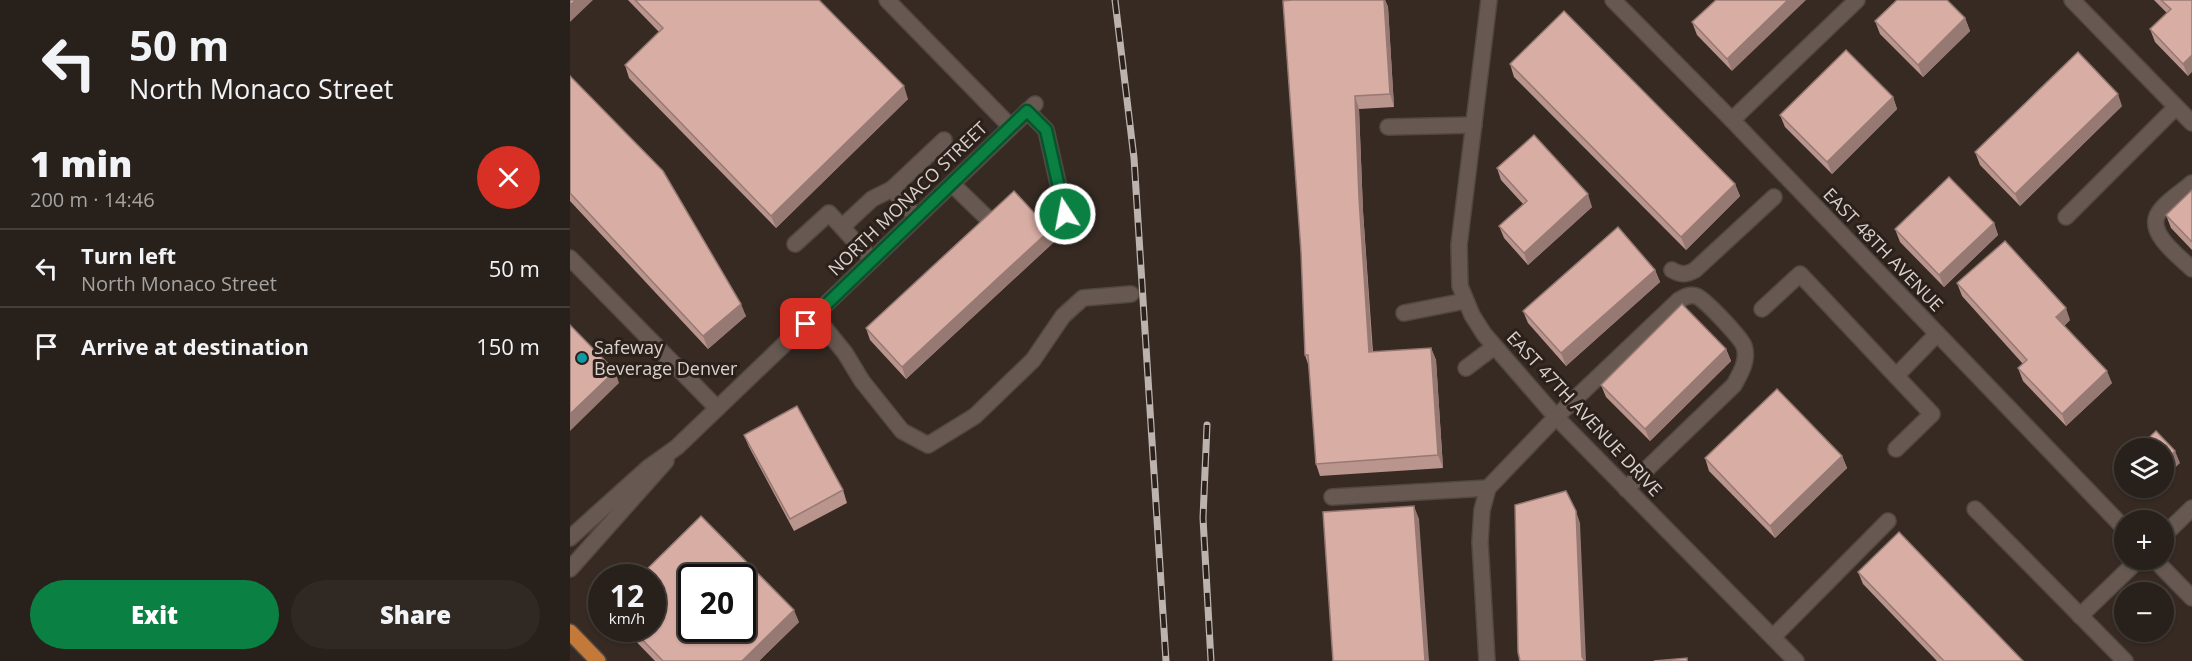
<!DOCTYPE html>
<meta charset="utf-8">
<style>
body{margin:0;font-family:"Open Sans",sans-serif;background:#302823;color:#f1f3f6;height:100vh;display:flex;flex-direction:column;font-size:22px;white-space:nowrap}
*{box-sizing:border-box;margin:0}
p{font-size:20px;color:#a5a3a2}
.icon{flex:none;width:33px;height:33px;fill:none;stroke:currentColor;stroke-width:2;stroke-linecap:round;stroke-linejoin:round}
.map{position:relative;flex:1;overflow:hidden}
.drawer{display:flex;flex-direction:column;background:#28201a;width:570px}
.drawer>*{flex:none}
.guide{background:#28201a;color:#f1f3f6;overflow:hidden}
.controls{position:absolute;left:1544px;top:438px;display:grid;gap:12px}
.controls a{display:grid;place-items:center;width:60px;height:60px;border-radius:50%;background:#28201a;box-shadow:0 2px 4px #0004,0 0 0 2px #443e39;font-size:30px}
.speed{position:absolute;left:18px;top:564px;display:flex;gap:12px;font-size:30px;font-weight:700;text-align:center}
.speed>*{display:grid;place-content:center;width:78px;height:78px;border-radius:50%;background:#28201a;box-shadow:0 2px 4px #0004,0 0 0 2px #443e39;line-height:1}
.speed small{font-size:15px;font-weight:400}
.speed .limit{border:3px solid #111;border-radius:9px;background:#fff;color:#111}
.pin{position:absolute;display:grid;place-items:center;width:51px;height:51px;color:#fff;margin:-26px;border-radius:12px;box-shadow:0 3px 9px #0006}
.me{position:absolute;width:66px;margin:-33px;rotate:349deg;stroke-linejoin:round;filter:drop-shadow(0 0 4px #0008)}
.turn{display:flex;align-items:center;gap:21px;height:126px;padding:0 30px;font-size:27px}
.turn .icon{width:78px;height:78px;stroke-width:2.5}
.turn b{display:block;font-size:42px;line-height:51px}
.round{display:grid;place-items:center;flex:none;width:63px;height:63px;border-radius:32px;background:#302823}
.head{display:flex;align-items:center;justify-content:space-between;height:102px;padding:0 30px}
h1{font-size:36px;font-weight:800;line-height:45px}
.button{display:flex;gap:12px;margin-top:auto;padding:12px 30px}
.button a{flex:1;height:69px;border-radius:36px;background:#0b8043;color:#fff;font-size:24px;font-weight:800;line-height:69px;text-align:center}
.button a+a{background:#302823;color:#f1f3f6}
ul{padding:0;list-style:none}
li{display:flex;align-items:center;gap:18px;height:78px;padding:0 30px;border-top:2px solid #443e39}
li div{flex:1}
li b{display:block;font-size:22px}
li em{font-style:normal}
main{display:flex;flex:1;min-height:0}
.map>svg:first-child{display:block}
.lines{fill:none;stroke-linecap:round;stroke-linejoin:round}
.minor-casing{stroke:#524842;stroke-width:18}
.major-casing{stroke:#524842;stroke-width:18}
.minor{stroke:#675951;stroke-width:15}
.major{stroke:#c27939;stroke-width:15}
.rail-casing{stroke:#bcb3af;stroke-width:7}
.rail{stroke:#2c211a;stroke-width:4.5;stroke-dasharray:14;stroke-linecap:butt}
.wall{fill:#ba958d}
.shaded-wall{fill:#977973}
.building{fill:#d8ada4;stroke:#977973;stroke-width:1.5;fill-rule:evenodd}
.route-casing{stroke:#07532c;stroke-width:15}
.route{stroke:#0b8043;stroke-width:10}
.culture-dot{fill:#0f9aa8;stroke:#2c211a;stroke-width:2}
.labels{text-anchor:middle;stroke-width:6;stroke-linejoin:round;paint-order:stroke}
.street-label{font-size:18px;fill:#d9d1cd;stroke:#2c211a}
.poi-label{font-size:18px;fill:#d9d1cd;stroke:#2c211a;text-anchor:start}
</style>
<main>
<section class="drawer">
<div class="guide">
<div class="turn"><svg class="icon" aria-label="left" viewBox="0 0 24 24"><path d="M17 20v-9H6M10 6l-5 5 5 5"/></svg><div><b>50 m</b>North Monaco Street</div></div>
</div>
<div class="head"><div><h1>1 min</h1><p>200 m · 14:46</p></div><a class="round" style="background:#d93025;color:#fff"><svg class="icon" aria-label="close" viewBox="0 0 24 24"><path d="M6 6l12 12M18 6L6 18"/></svg></a></div>
<ul>
<li><svg class="icon" aria-label="left" viewBox="0 0 24 24"><path d="M17 20v-9H6M10 6l-5 5 5 5"/></svg><div><b>Turn left</b><p>North Monaco Street</p></div><em>50 m</em></li>
<li><svg class="icon" aria-label="arrive" viewBox="0 0 24 24"><path d="M6 21V4h12l-3 4 3 4H6"/></svg><div><b>Arrive at destination</b></div><em>150 m</em></li>
</ul>
<div class="button"><a>Exit</a><a>Share</a></div>
</section>
<div class="map">
<svg width="1622" height="661" viewBox="0 0 1622 661">
<rect width="100%" height="100%" fill="#362a23"/>
<g class="lines">
<defs>
<g id="minor">
<path d="M317,0l124,127"/>
<path d="M919,0l-30,245 1,41 12,29 12,19 72,83 240,244"/>
<path d="M1043,0l119,120 392,408"/>
<path d="M1502,0l120,123"/>
<path d="M457,111l19,19 19,84 -11,16"/>
<path d="M1162,120l125,-120"/>
<path d="M818,127l86,-2"/>
<path d="M1622,183c-10,9 -29,20 -35,33 -8,19 23,41 35,53"/>
<path d="M382,184l34,33"/>
<path d="M346,217l-24,-28 52,-49"/>
<path d="M1496,217l110,-110"/>
<path d="M272,227l30,-28 20,-10"/>
<path d="M225,244l34,-31 43,47"/>
<path d="M0,258l147,150"/>
<path d="M1102,270c9,5 14,5 23,0l79,-73"/>
<path d="M1192,309l38,-35 96,102 41,-42"/>
<path d="M834,313l61,-12"/>
<path d="M245,316l30,37 17,28 40,50 26,14 47,-29 58,-56 30,-44 20,-18 48,-4"/>
<path d="M896,368l28,-21"/>
<path d="M1326,376l36,38 -36,35"/>
<path d="M762,497l156,-9"/>
<path d="M1405,509l150,152"/>
<path d="M1593,536l29,-28"/>
<path d="M0,538l79,-71 28,-20 358,-343"/>
<path d="M1585,560l37,38"/>
<path d="M0,569l96,-108"/>
<path d="M1510,616l58,-56"/>
<path d="M1203,637l115,-116"/>
<path d="M917,661l-7,-119 2,-32 6,-22 68,-71 123,-117c6,-3 10,-6 17,-4 8,2 45,42 48,50 5,14 -4,28 -10,39l-108,104"/>
</g>
<path id="major" d="M0,632l28,29"/>
</defs>
<use href="#minor" class="minor-casing"/>
<use href="#major" class="major-casing"/>
<use href="#minor" class="minor"/>
<use href="#major" class="major"/>
<defs>
<g id="rail">
<path d="M545,0l19,158 32,503"/>
<path d="M637,425l-4,93 8,143"/>
</g>
</defs>
<use href="#rail" class="rail-casing"/>
<use href="#rail" class="rail"/>
</g>
<g class="wall">
<path d="M58,0h191l89,99 -132,129 -147,-150 -4,-13 34,-33z"/>
<path d="M722,0h93l3,7 6,100 -35,2 4,102 10,141 58,-4 5,12 7,108 -123,8 -4,-12 -7,-97 -4,-12z"/>
<path d="M1146,0l16,71 -35,-36 -5,-13z"/>
<path d="M1584,0h38l-4,76 -33,-34 -5,-13 17,-16z"/>
<path d="M1395,18l5,13 -47,46 -43,-43 -5,-13z"/>
<path d="M940,64l225,120 5,12 -54,54 -172,-173z"/>
<path d="M0,76l176,240 -38,33 -138,-148z"/>
<path d="M1323,97l4,12 -65,65 -47,-47 -5,-12z"/>
<path d="M1552,106l-102,100 -40,-41 -5,-13z"/>
<path d="M927,168l95,39 -64,58 -24,-27 -5,-12 24,-22 -22,-24z"/>
<path d="M1622,190v60l-21,-22 -5,-13z"/>
<path d="M1424,223l4,12 -54,52 -44,-45 -5,-13z"/>
<path d="M480,230l4,12 -148,137 -36,-39 -4,-12z"/>
<path d="M1085,270l5,12 -94,84 -38,-43 -5,-12z"/>
<path d="M1387,283l113,37 -6,6 48,57 -46,43 -43,-45 -5,-13 5,-4 -61,-68z"/>
<path d="M1156,349l5,12 -81,80 -44,-44 -5,-12z"/>
<path d="M174,435l99,55 4,13 -53,28 -45,-84z"/>
<path d="M1272,456l5,12 -72,70 -66,-67 -4,-13z"/>
<path d="M1565,488h20l-10,9z"/>
<path d="M1288,572l165,89h-86l-74,-77z"/>
<path d="M229,622l-40,39h-104l-32,-33h29z"/>
</g>
<g class="shaded-wall">
<path d="M6,0h17l-23,22v-17z"/>
<path d="M814,0h1l3,7 6,100 -4,-13z"/>
<path d="M1218,0h18l-74,71 -5,-12z"/>
<path d="M1395,18l5,13 -47,46 -5,-12z"/>
<path d="M1622,55v17l-4,4 -5,-12z"/>
<path d="M334,86l4,13 -132,129 -5,-12z"/>
<path d="M1548,94l4,12 -102,100 -5,-12z"/>
<path d="M785,96l4,13 4,102 10,153 -4,-12 -10,-154z"/>
<path d="M1323,97l4,12 -65,65 -5,-12z"/>
<path d="M1165,184l5,12 -54,54 -5,-13z"/>
<path d="M1018,194l4,13 -64,58 -4,-12z"/>
<path d="M1424,223l4,12 -54,52 -5,-12z"/>
<path d="M480,230l4,12 -148,137 -4,-12z"/>
<path d="M1085,270l5,12 -94,84 -5,-13z"/>
<path d="M171,304l5,12 -38,33 -5,-13z"/>
<path d="M1496,308l4,12 -10,9 -4,-12z"/>
<path d="M861,348l5,12 7,108 -5,-13z"/>
<path d="M1156,349l5,12 -81,80 -5,-12z"/>
<path d="M45,371l4,12 -49,48v-17z"/>
<path d="M1537,371l5,12 -46,43 -4,-12z"/>
<path d="M1605,451l5,12 -17,16v-16z"/>
<path d="M1272,456l5,12 -72,70 -5,-12z"/>
<path d="M1571,488h14l-10,9z"/>
<path d="M844,506l5,13 10,142h-4z"/>
<path d="M1006,511l4,12 6,138 -4,-4z"/>
<path d="M224,610l5,12 -40,39h-17z"/>
</g>
<g class="building">
<path d="M0,0h6l-6,5z"/>
<path d="M65,0h184l85,86 -133,130 -146,-151 38,-37z"/>
<path d="M722,0h92l6,94 -35,2 4,102 10,154 62,-4 7,107 -122,9 -8,-109h-3l-4,-103 -18,-251z"/>
<path d="M1146,0h72l-61,59 -35,-37z"/>
<path d="M1327,0h50l18,18 -47,47 -43,-44z"/>
<path d="M1591,0h31v55l-9,9 -33,-35 21,-20z"/>
<path d="M994,11l171,173 -54,53 -171,-173z"/>
<path d="M1276,50l47,47 -66,65 -47,-47z"/>
<path d="M1508,52l40,42 -103,100 -40,-42z"/>
<path d="M0,76l93,95 78,133 -38,32 -133,-143z"/>
<path d="M964,135l54,59 -64,59 -25,-27 28,-25 -30,-33z"/>
<path d="M1379,177l45,46 -55,52 -44,-46z"/>
<path d="M1622,190v52l-26,-27z"/>
<path d="M444,191l36,39 -148,137 -36,-39z"/>
<path d="M1048,227l37,43 -94,83 -38,-42z"/>
<path d="M1435,241l61,67 -10,9 51,54 -45,43 -44,-46 9,-8 -70,-77z"/>
<path d="M1112,304l44,45 -81,80 -44,-44z"/>
<path d="M0,325l45,46 -45,43z"/>
<path d="M1207,389l65,67 -72,70 -65,-68z"/>
<path d="M227,406l46,84 -53,29 -46,-84z"/>
<path d="M1586,431l19,20 -12,12v-15h-25z"/>
<path d="M1554,462v7l-3,-4z"/>
<path d="M996,491l10,20 6,146 3,4h-65l-2,-9 -3,-147z"/>
<path d="M844,506l11,155h-92l-10,-149z"/>
<path d="M131,516l93,94 -52,51h-79l-32,-33h21v-50h-14zM122,578h50v50h-50z"/>
<path d="M1329,532l124,129h-79l-86,-89z"/>
<path d="M1117,658v3h-33z"/>
</g>
<g class="lines">
<defs>
<path id="route" d="M236,324l221,-213 19,19 19,84"/>
</defs>
<use href="#route" class="route-casing"/>
<use href="#route" class="route"/>
</g>
<circle class="culture-dot" cx="12" cy="358" r="6"/>
<g class="labels">
<g class="street-label">
<text transform="translate(338 199) rotate(-44)" y="6">NORTH MONACO STREET</text>
<text transform="translate(1313 250) rotate(46)" y="6">EAST 48TH AVENUE</text>
<text transform="translate(1014 414) rotate(47)" y="6">EAST 47TH AVENUE DRIVE</text>
</g>
<g class="poi-label">
<text x="24" y="354">Safeway<tspan x="24" dy="21">Beverage Denver</tspan></text>
</g>
</g>
</svg>
<div class="controls">
<a><svg class="icon" aria-label="layers" viewBox="0 0 24 24"><path d="M12 4l9 5-9 5-9-5zM3 14l9 5 9-5"/></svg></a>
<a>+</a>
<a>−</a>
</div>
<div class="speed"><div>12<small>km/h</small></div><div class="limit">20</div></div>
<div class="pin" style="left:236px;top:324px;background:#d93025"><svg class="icon" aria-label="arrive" viewBox="0 0 24 24"><path d="M6 21V4h12l-3 4 3 4H6"/></svg></div>
<svg class="me" style="left:495px;top:214px" viewBox="-20 -20 40 40"><circle r="17" fill="#0b8043" stroke="#fff" stroke-width="3"/><path d="M0-11L8 9 0 5-8 9z" fill="#fff"/></svg>
</div>
</main>
